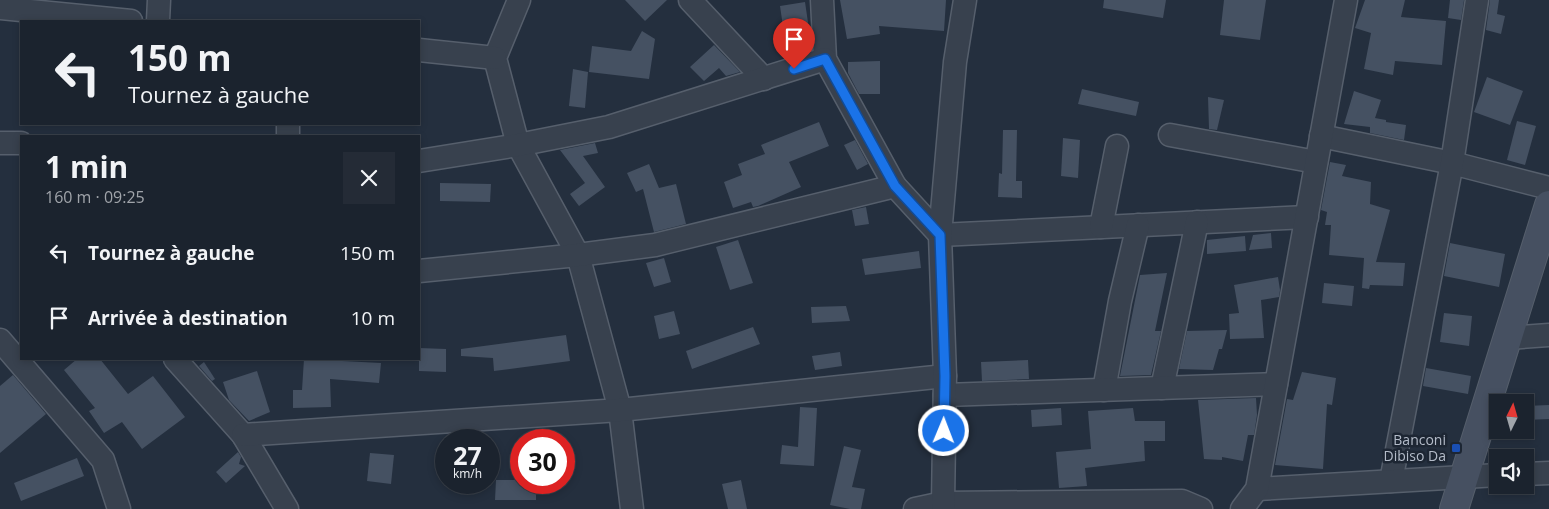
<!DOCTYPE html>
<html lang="fr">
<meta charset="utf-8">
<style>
body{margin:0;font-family:"Open Sans",sans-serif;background:#242b36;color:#f1f3f6;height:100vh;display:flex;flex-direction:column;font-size:19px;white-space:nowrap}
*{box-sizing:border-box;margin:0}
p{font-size:16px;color:#a0a4aa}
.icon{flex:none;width:28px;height:28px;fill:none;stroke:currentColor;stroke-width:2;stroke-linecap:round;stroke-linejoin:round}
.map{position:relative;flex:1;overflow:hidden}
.details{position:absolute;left:20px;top:135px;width:400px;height:225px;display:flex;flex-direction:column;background:#1b232e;border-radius:0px;box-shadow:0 2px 8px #0003,0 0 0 1px #39404a}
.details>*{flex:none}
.banner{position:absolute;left:20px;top:20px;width:400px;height:105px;border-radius:0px;box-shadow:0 2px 8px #0003,0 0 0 1px #39404a;background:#1b232e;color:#f1f3f6;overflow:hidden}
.needle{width:32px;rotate:5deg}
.tools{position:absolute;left:1489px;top:394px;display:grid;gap:10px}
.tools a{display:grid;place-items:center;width:45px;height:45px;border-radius:0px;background:#1b232e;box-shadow:0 2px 8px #0003,0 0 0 1px #39404a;font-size:25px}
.speed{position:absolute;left:435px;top:429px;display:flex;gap:10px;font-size:25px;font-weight:700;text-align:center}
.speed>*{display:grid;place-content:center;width:65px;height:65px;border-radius:50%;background:#1b232e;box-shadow:0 2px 8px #0003,0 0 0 1px #39404a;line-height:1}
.speed small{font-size:12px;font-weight:400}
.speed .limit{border:8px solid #d22;background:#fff;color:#111}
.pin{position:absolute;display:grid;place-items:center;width:42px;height:42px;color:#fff;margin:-51px -21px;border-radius:50% 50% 50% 0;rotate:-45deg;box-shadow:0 0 5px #0007}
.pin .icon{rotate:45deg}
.me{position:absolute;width:55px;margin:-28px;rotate:1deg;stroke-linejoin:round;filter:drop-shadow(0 0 4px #0008)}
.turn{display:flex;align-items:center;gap:18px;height:105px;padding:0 25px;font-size:22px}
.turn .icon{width:65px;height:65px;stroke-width:2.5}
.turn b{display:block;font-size:35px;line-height:42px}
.round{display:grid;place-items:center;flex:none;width:52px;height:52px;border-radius:0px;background:#242b36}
.headline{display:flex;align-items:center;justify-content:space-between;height:85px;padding:0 25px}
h1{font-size:30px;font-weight:700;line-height:38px}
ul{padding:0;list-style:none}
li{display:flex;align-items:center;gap:15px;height:65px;padding:0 25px}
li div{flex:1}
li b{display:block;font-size:19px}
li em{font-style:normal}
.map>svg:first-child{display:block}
.building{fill:#455162}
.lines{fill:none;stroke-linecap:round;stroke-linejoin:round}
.street-casing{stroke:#565f6c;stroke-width:25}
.secondary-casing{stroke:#565f6c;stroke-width:30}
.street{stroke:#38414e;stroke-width:22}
.secondary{stroke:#465061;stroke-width:28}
.route-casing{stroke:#114b97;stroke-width:12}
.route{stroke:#1a73e8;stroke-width:9}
.transit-dot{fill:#1a4fb4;stroke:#1d2633;stroke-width:2}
.labels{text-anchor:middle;stroke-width:5;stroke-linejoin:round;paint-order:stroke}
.poi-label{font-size:14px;fill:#b4bcc9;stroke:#1d2633;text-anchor:end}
</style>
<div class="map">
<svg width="1549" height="509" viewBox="0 0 1549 509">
<rect width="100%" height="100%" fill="#242f3e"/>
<g class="building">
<path d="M625,0h42l-22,21z"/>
<path d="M840,0h106l-2,31 -65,-5 1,8 -33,5z"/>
<path d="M1104,0h62l-3,18 -60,-10z"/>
<path d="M1224,0h42l-6,40 -40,-5z"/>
<path d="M1365,0h40l-4,17 45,4 -4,44 -47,-4 -2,14 -29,-6 7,-36 -16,-5z"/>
<path d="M1450,0h14l-3,20 -13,-2z"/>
<path d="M1490,0h9l-2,14 8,2 -4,18 -15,-4z"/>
<path d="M805,2l5,34 -25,4 -5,-34z"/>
<path d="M642,31l13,8 -6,40 -60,-7 3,-26 39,5z"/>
<path d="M714,45l26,27 -14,4 -7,-8 -15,13 -14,-14z"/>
<path d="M880,61v33h-21l-11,-21v-11z"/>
<path d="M573,69l15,3 -3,36 -16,-2z"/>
<path d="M1487,77l36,14 -13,34 -36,-13z"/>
<path d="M1082,89l57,13 -3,14 -58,-12z"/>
<path d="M1354,91l27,9 -6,18 11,2v2l20,3 -2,15 -34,-7v-6l-26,-3z"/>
<path d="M1208,97l16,3 -7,30 -8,-1z"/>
<path d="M1517,121l19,5 -11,39 -18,-5z"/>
<path d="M819,122l10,24 -40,16 12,25 -43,19 -5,1 -2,-5 -18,6 -9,-26 18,-7 -4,-11 27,-10 -4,-9z"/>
<path d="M1003,130h14l-1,51h6v17l-24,-1 1,-24 3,1z"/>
<path d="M1063,138l17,2 -2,38 -17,-2z"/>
<path d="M855,140l13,24 -11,6 -13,-25z"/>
<path d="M595,143l3,10 -15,3 22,31 -26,19 -9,-12 15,-11 -25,-33z"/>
<path d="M1330,162l16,3 -4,11 29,6 -1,22 20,6 -14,52 29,1 -2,23 -33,-1 -1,4 -7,-1 2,-30 -35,-3 2,-30h-6l2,-13 -6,-2z"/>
<path d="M649,164l10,24 17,-4 10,40 -32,8 -11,-43 -7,3 -9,-19z"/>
<path d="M440,183l51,1 -1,18 -50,-1z"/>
<path d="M866,207l3,17 -14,2 -3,-16z"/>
<path d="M1271,233l1,15 -23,2 4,-15z"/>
<path d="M1245,236l1,15 -39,3v-14z"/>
<path d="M738,240l15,43 -23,7 -14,-43z"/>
<path d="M1450,243l55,11 -6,33 -55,-11z"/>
<path d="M919,251l2,17 -56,7 -3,-16z"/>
<path d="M664,258l7,24 -17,5 -8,-24z"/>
<path d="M1167,273l-12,58h6l-10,44 -31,1 20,-101z"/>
<path d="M1278,277l2,13 -1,7 -18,3 3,38 -34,1 -1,-25 10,-1 -5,-28z"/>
<path d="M1324,283l30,3 -2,20 -30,-3z"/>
<path d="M846,306l4,15 -38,2 -1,-16z"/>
<path d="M674,311l6,23 -21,5 -5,-23z"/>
<path d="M1444,313l28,3 -3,30 -29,-4z"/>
<path d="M753,327l7,17 -68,25 -6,-18z"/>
<path d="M1227,330l-5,19h-3l-6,21 -34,-1 8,-38z"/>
<path d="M566,335l4,26 -76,10 -1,-13 -32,-2v-7z"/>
<path d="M419,348l27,1v23l-27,-1z"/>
<path d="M840,352l2,14 -27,4 -3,-14z"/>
<path d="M77,359h23l28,35 25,-18 32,41 -43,32 -20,-27 -18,11 -15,-22 6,-3 -31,-38z"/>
<path d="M304,359l77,4 -2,20 -49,-4 1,28 -38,1v-18h9z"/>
<path d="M1028,360l1,19 -47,2 -1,-19z"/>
<path d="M204,362l11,17 -3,2 -13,-15z"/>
<path d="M1426,368l45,8 -3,18 -45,-8z"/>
<path d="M257,371l13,41 -21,9 -20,-21 -6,-18z"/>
<path d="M1302,372l34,6 -4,27 -5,-1 -4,65 -48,-4 12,-66 6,1z"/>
<path d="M13,375l33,39 -46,39v-67z"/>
<path d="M1256,398l1,17 -3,20h-6l-5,26 -21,-4v3l-18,-1 -6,-59z"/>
<path d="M1549,405v14l-24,1v-14z"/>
<path d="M800,407l17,1 -3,58 -34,-2 2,-19 16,2z"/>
<path d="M1061,408l1,17 -30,2 -1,-17z"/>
<path d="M1133,408l2,13h30v20h-21l1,20 -60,7 2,18 -28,2 -3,-36 35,-3 -3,-38z"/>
<path d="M844,446l17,4 -9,37 13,2 -4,20h-11l-20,-4z"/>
<path d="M238,452l3,5 -2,7 6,2 -19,17 -10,-11z"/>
<path d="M370,453l24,2 -3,29 -24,-3z"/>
<path d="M77,458l7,18 -63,25 -7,-18z"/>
<path d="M496,480h25v2h15v18h-41z"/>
<path d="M741,480l6,29h-19l-6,-25z"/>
</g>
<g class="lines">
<defs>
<g id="street">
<path d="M519,0l-24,58 23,87 60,110 42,155 12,99"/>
<path d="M690,0l74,79"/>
<path d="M822,0l3,59 70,127 45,49 367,-18"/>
<path d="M0,8l131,13"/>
<path d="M158,21l1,-21"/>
<path d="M419,50l76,8"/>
<path d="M288,124v12"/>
<path d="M1170,135l146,27"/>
<path d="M1321,136l131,27 97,25"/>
<path d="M0,143h21"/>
<path d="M419,161l99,-16 91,-18 216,-68"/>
<path d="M1101,227l16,-81"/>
<path d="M419,271l159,-16 77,-10 240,-59"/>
<path d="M1508,338l41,-3"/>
<path d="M0,340l103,120 16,49"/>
<path d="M175,359l68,76 44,74"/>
<path d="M1162,388l35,-166"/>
<path d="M1104,390l16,-89 18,-76"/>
<path d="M945,395l331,-11"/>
<path d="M243,435l377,-25 325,-34"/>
<path d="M1525,474l24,-1"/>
<path d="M1391,481l61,-318 25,-163"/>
<path d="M1257,489l241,-14"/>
<path d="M915,509l28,-6 239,-2 19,8"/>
<path d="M944,509l-1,-6 2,-127 -5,-141 15,-173 10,-62"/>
<path d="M1242,509l15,-20 89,-489"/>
</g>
<path id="secondary" d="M1454,509l95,-304"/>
</defs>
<use href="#street" class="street-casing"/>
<use href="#secondary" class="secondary-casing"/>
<use href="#street" class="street"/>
<use href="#secondary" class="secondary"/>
</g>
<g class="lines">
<defs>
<path id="route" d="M794,69l31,-10 70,127 45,49 5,141 -1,55"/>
</defs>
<use href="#route" class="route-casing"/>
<use href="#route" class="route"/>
</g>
<rect class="transit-dot" x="1451" y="443" width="10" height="10" rx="2.5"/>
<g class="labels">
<g class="poi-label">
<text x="1446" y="445">Banconi<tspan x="1446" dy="16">Dibiso Da</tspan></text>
</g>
</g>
</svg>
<div class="tools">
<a><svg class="needle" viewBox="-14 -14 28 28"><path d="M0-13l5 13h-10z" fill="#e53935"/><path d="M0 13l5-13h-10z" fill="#a0a4aa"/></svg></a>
<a><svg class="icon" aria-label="sound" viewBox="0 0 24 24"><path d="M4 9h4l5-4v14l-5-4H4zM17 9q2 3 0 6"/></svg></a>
</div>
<div class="speed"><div>27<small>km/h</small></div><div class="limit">30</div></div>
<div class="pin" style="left:794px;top:69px;background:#d93025"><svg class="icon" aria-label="arrive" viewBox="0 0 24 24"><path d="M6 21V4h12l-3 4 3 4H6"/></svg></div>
<svg class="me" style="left:944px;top:431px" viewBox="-20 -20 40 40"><circle r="17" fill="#1a73e8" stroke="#fff" stroke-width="3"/><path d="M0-11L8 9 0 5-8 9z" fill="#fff"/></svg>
<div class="banner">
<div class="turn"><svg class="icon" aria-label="left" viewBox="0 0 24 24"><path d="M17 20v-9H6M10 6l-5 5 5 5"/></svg><div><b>150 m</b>Tournez à gauche</div></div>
</div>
<section class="details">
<div class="headline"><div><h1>1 min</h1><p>160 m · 09:25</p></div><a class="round"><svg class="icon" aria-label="close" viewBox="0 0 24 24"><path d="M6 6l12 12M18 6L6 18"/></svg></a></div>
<ul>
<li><svg class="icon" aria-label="left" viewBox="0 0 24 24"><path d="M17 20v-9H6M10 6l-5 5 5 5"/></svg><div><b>Tournez à gauche</b></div><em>150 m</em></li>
<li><svg class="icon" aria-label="arrive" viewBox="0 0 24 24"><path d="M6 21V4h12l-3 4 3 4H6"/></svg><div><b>Arrivée à destination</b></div><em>10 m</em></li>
</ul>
</section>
</div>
